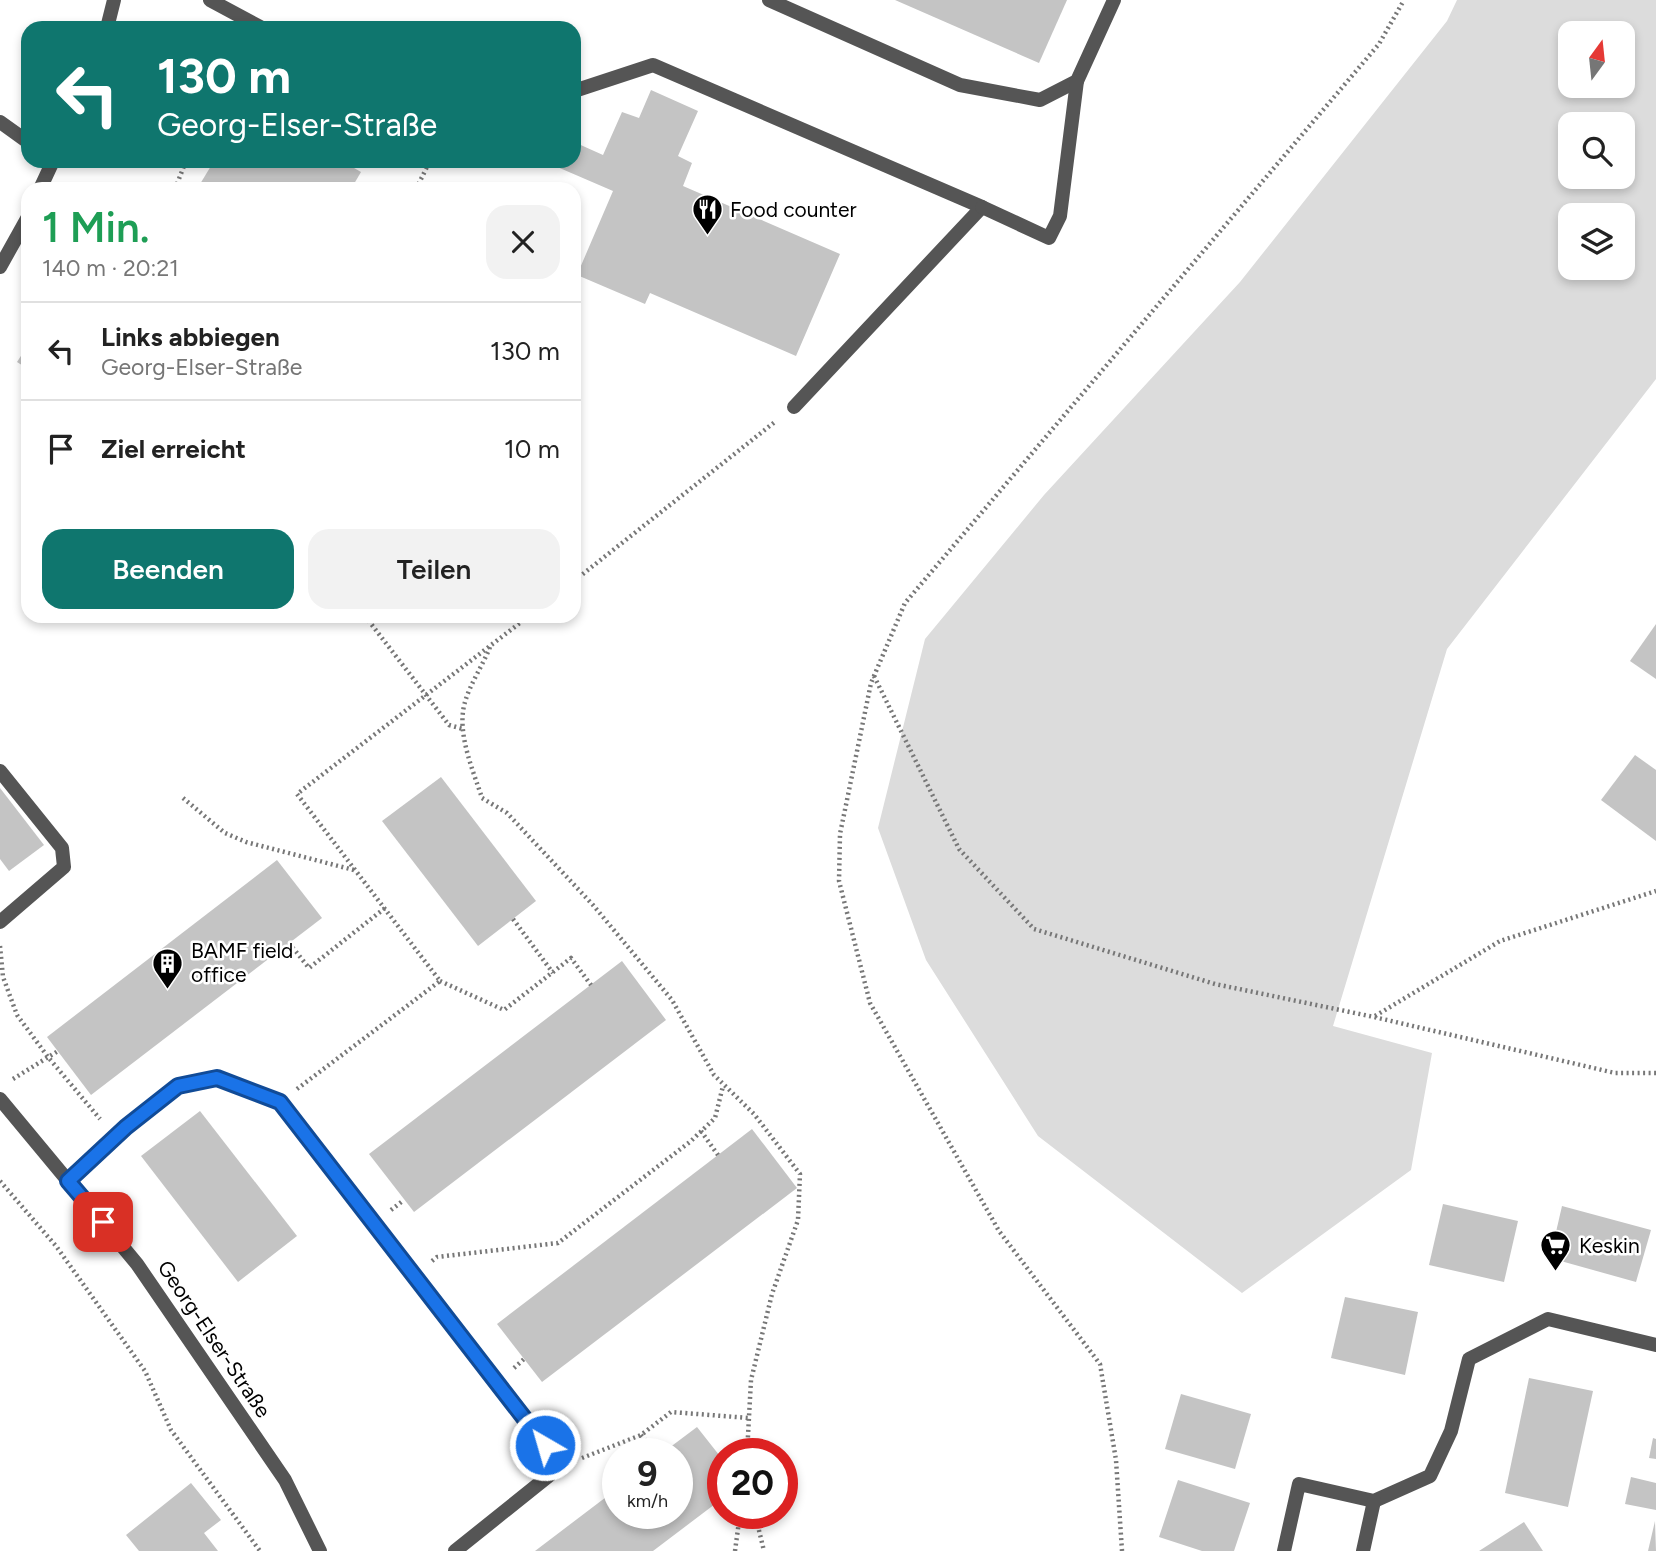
<!DOCTYPE html>
<html lang="de">
<meta charset="utf-8">
<style>
body{margin:0;font-family:Figtree,sans-serif;background:#f2f2f2;color:#222;height:100vh;display:flex;flex-direction:column;font-size:26px;white-space:nowrap}
*{box-sizing:border-box;margin:0}
p{font-size:23px;color:#767676}
.icon{flex:none;width:38px;height:38px;fill:none;stroke:currentColor;stroke-width:2;stroke-linecap:round;stroke-linejoin:round}
.map{position:relative;flex:1;overflow:hidden}
.side{position:absolute;left:21px;top:182px;width:560px;height:441px;display:flex;flex-direction:column;background:#fff;border-radius:21px;box-shadow:0 4px 10px #0003}
.side>*{flex:none}
.banner{position:absolute;left:21px;top:21px;width:560px;height:147px;border-radius:21px;box-shadow:0 4px 10px #0003;background:#0f766e;color:#fff;overflow:hidden}
.needle{width:46px;rotate:15deg}
.tools{position:absolute;left:1558px;top:21px;display:grid;gap:14px}
.tools a{display:grid;place-items:center;width:77px;height:77px;border-radius:14px;background:#fff;box-shadow:0 4px 10px #0003;font-size:35px}
.speed{position:absolute;left:602px;top:1438px;display:flex;gap:14px;font-size:35px;font-weight:700;text-align:center}
.speed>*{display:grid;place-content:center;width:91px;height:91px;border-radius:50%;background:#fff;box-shadow:0 4px 10px #0003;line-height:1}
.speed small{font-size:18px;font-weight:400}
.speed .limit{border:10px solid #d22;background:#fff;color:#111}
.pin{position:absolute;display:grid;place-items:center;width:60px;height:60px;color:#fff;margin:-30px;border-radius:14px;box-shadow:0 4px 10px #0006}
.me{position:absolute;width:77px;margin:-38px;rotate:322deg;stroke-linejoin:round;filter:drop-shadow(0 0 5px #0008)}
.turn{display:flex;align-items:center;gap:24px;height:147px;padding:0 21px;font-size:32px}
.turn .icon{width:91px;height:91px;stroke-width:2.5}
.turn b{display:block;font-size:49px;line-height:60px}
.round{display:grid;place-items:center;flex:none;width:74px;height:74px;border-radius:21px;background:#f2f2f2}
.overview{display:flex;align-items:center;justify-content:space-between;height:119px;padding:0 21px}
h1{font-size:42px;font-weight:600;line-height:52px;color:#1e9e55}
.button{display:flex;gap:14px;margin-top:auto;padding:14px 21px}
.button a{flex:1;height:80px;border-radius:21px;background:#0f766e;color:#fff;font-size:28px;font-weight:600;line-height:80px;text-align:center}
.button a+a{background:#f2f2f2;color:#222}
ul{padding:0;list-style:none}
li{display:flex;align-items:center;gap:21px;height:98px;padding:0 21px;border-top:2px solid #e0e0e0}
li div{flex:1}
li b{display:block;font-size:26px}
li em{font-style:normal}
.map>svg:first-child{display:block}
.green{fill:#dcdcdc;fill-rule:evenodd}
.building{fill:#c4c4c4}
.lines{fill:none;stroke-linecap:round;stroke-linejoin:round}
.path{stroke:#777;stroke-width:4.5;stroke-dasharray:2 3.5;stroke-linecap:butt}
.lane{stroke:#555;stroke-width:14}
.street{stroke:#555;stroke-width:14}
.route-casing{stroke:#114b97;stroke-width:18}
.route{stroke:#1a73e8;stroke-width:12}
.labels{text-anchor:middle;stroke-width:5;stroke-linejoin:round;paint-order:stroke}
.poi-label{font-size:21px;fill:#000;stroke:#fff;text-anchor:start}
.street-label{font-size:21px;fill:#000;stroke:#fff}
</style>
<div class="map">
<svg width="1656" height="1551" viewBox="0 0 1656 1551">
<rect width="100%" height="100%" fill="#fff"/>
<path class="green" d="M1457,0h199v379l-209,270 -114,377 99,27 -21,117 -169,123 -204,-157 -112,-176 -48,-132 47,-189 119,-144 196,-213 207,-261zM1570,33h52v53h-52zM1570,124h52v53h-52zM1570,215h52v53h-52z"/>
<g class="building">
<path d="M895,0h172l-28,63z"/>
<path d="M651,90l47,21 -20,45 14,7 -9,23 157,68 -44,102 -146,-63 -5,11 -68,-29 36,-84 -58,-25 2,-5h17v-19l29,13 19,-43 17,6z"/>
<path d="M214,161h128l19,11 -10,17h-154z"/>
<path d="M28,345v24l-11,-7z"/>
<path d="M1656,624v55l-26,-18z"/>
<path d="M1635,755l21,15v71l-55,-41z"/>
<path d="M441,777l95,124 -58,45 -96,-125z"/>
<path d="M0,788l44,57 -35,26 -9,-12z"/>
<path d="M277,860l45,58 -231,177 -44,-58z"/>
<path d="M622,961l44,59 -252,192 -45,-58z"/>
<path d="M200,1111l97,125 -59,46 -97,-126z"/>
<path d="M752,1129l45,59 -255,194 -45,-58z"/>
<path d="M1443,1204l75,17 -14,61 -75,-17z"/>
<path d="M1562,1206l89,24 -15,52 -86,-24z"/>
<path d="M1345,1297l73,15 -13,63 -74,-17z"/>
<path d="M1529,1378l64,13 -25,116 -63,-14z"/>
<path d="M1181,1394l70,20 -16,55 -70,-20z"/>
<path d="M697,1427l26,33v38l-70,53h-118l83,-63v26h59v-60h-16z"/>
<path d="M1653,1438l3,1v20l-7,-1z"/>
<path d="M1631,1477l25,6v27l-31,-6z"/>
<path d="M1178,1480l72,23 -16,48h-32l-43,-14z"/>
<path d="M191,1483l30,37 -17,13 14,18h-79l-13,-16z"/>
<path d="M1655,1521l1,30h-8z"/>
<path d="M1524,1522l19,29h-64z"/>
</g>
<g class="lines">
<g class="path">
<path d="M175,189l11,-28"/>
<path d="M416,189l14,-28"/>
<path d="M574,581l202,-160"/>
<path d="M365,616l84,109 14,4"/>
<path d="M490,647c-7,18 -20,37 -25,55 -9,30 8,68 17,96l25,15 86,92 79,95 42,75 40,39 46,60 -2,46 -26,74 -21,86 -4,74"/>
<path d="M874,676l85,173 75,80 181,55 159,33 241,56h41"/>
<path d="M183,798l42,35 21,9 108,28"/>
<path d="M513,919l40,54"/>
<path d="M289,943l20,25 76,-60"/>
<path d="M0,946l3,31 14,38 31,42 52,62"/>
<path d="M440,981l64,29 67,-52 20,27"/>
<path d="M1375,1016l125,-75 156,-50"/>
<path d="M13,1079l45,-28"/>
<path d="M297,1089l143,-108 -143,-187 232,-178"/>
<path d="M701,1131l17,24"/>
<path d="M0,1181l56,65 89,125 26,59 89,121"/>
<path d="M391,1210l13,-10"/>
<path d="M432,1261l5,-4 121,-14 133,-102 24,-23 8,-32"/>
<path d="M514,1368l10,-9"/>
<path d="M641,1435l16,19"/>
<path d="M582,1458l59,-23 30,-23 78,6"/>
<path d="M755,1514l9,37"/>
<path d="M735,1551l5,-37"/>
<path d="M1122,1551l-6,-91 -16,-96 -101,-133 -129,-228 -31,-122 1,-47 31,-151 34,-80 474,-559 25,-44"/>
</g>
<g class="lane">
<path d="M210,0l52,28"/>
<path d="M769,0l191,85 80,15 37,-19 37,-81"/>
<path d="M107,28l7,-28"/>
<path d="M574,91l79,-26 329,142 -188,200"/>
<path d="M0,122l28,20"/>
<path d="M40,189l13,-28"/>
<path d="M982,207l67,31 11,-22 17,-135"/>
<path d="M0,267l28,-50"/>
<path d="M0,771l62,77 2,19 -64,55"/>
<path d="M0,1099l137,165 148,216 35,71"/>
<path d="M68,1181l58,-54 52,-41 39,-8 63,24 281,364 -106,85"/>
</g>
<g class="street">
<path d="M1284,1551l15,-67 75,17 56,-25 21,-45 18,-72 79,-40 108,26"/>
<path d="M1363,1551l11,-50"/>
</g>
</g>
<g class="lines">
<defs>
<path id="route" d="M103,1222l-35,-41 58,-54 52,-41 39,-8 63,24 265,343"/>
</defs>
<use href="#route" class="route-casing"/>
<use href="#route" class="route"/>
</g>
<defs>
<symbol id="restaurant-pin" viewBox="-11 -11 22 30"><path d="M0 17L-7.5 6A9.5 9.5 0 1 1 7.5 6Z" fill="#000" stroke="#fff"/><path d="M-5-6h1v4h1v-4h1v4h1v-4h1v5L-1.5 .5V6h-2V.5L-5-1ZM5-6V6H3V1.5H1.5Q1.5-4 5-6Z" fill="#fff"/></symbol>
<symbol id="building-pin" viewBox="-11 -11 22 30"><path d="M0 17L-7.5 6A9.5 9.5 0 1 1 7.5 6Z" fill="#000" stroke="#fff"/><path d="M-4-6H4V6H1V3H-1V6H-4ZM-2.5-4.3h1.7v1.8h-1.7ZM.8-4.3h1.7v1.8H.8ZM-2.5-1h1.7V.8h-1.7ZM.8-1h1.7V.8H.8Z" fill="#fff"/></symbol>
<symbol id="supermarket-pin" viewBox="-11 -11 22 30"><path d="M0 17L-7.5 6A9.5 9.5 0 1 1 7.5 6Z" fill="#000" stroke="#fff"/><path d="M-6-5.5h2.5l.6 2H6L4.5 2H-2.5L-4.4-4H-6ZM-1.5 3.2a1.3 1.3 0 1 0 .1 0ZM3 3.2a1.3 1.3 0 1 0 .1 0Z" fill="#fff"/></symbol>
</defs>
<g fill-rule="evenodd">
<use href="#restaurant-pin" x="690" y="192" width="35" height="47"/>
<use href="#building-pin" x="150" y="946" width="35" height="47"/>
<use href="#supermarket-pin" x="1538" y="1228" width="35" height="47"/>
</g>
<g class="labels">
<g class="poi-label">
<text x="730" y="217">Food counter</text>
<text x="191" y="958">BAMF field<tspan x="191" dy="24">office</tspan></text>
<text x="1579" y="1253">Keskin</text>
</g>
<g class="street-label">
<text transform="translate(214 1339) rotate(56)" y="7">Georg-Elser-Straße</text>
</g>
</g>
</svg>
<div class="tools">
<a><svg class="needle" viewBox="-14 -14 28 28"><path d="M0-13l5 13h-10z" fill="#e53935"/><path d="M0 13l5-13h-10z" fill="#767676"/></svg></a>
<a><svg class="icon" aria-label="search" viewBox="0 0 24 24"><circle cx="10" cy="10" r="6"/><path d="M15 15l6 6"/></svg></a>
<a><svg class="icon" aria-label="layers" viewBox="0 0 24 24"><path d="M12 4l9 5-9 5-9-5zM3 14l9 5 9-5"/></svg></a>
</div>
<div class="speed"><div>9<small>km/h</small></div><div class="limit">20</div></div>
<div class="pin" style="left:103px;top:1222px;background:#d93025"><svg class="icon" aria-label="arrive" viewBox="0 0 24 24"><path d="M6 21V4h12l-3 4 3 4H6"/></svg></div>
<svg class="me" style="left:545px;top:1445px" viewBox="-20 -20 40 40"><circle r="17" fill="#1a73e8" stroke="#fff" stroke-width="3"/><path d="M0-11L8 9 0 5-8 9z" fill="#fff"/></svg>
<div class="banner">
<div class="turn"><svg class="icon" aria-label="left" viewBox="0 0 24 24"><path d="M17 20v-9H6M10 6l-5 5 5 5"/></svg><div><b>130 m</b>Georg-Elser-Straße</div></div>
</div>
<section class="side">
<div class="overview"><div><h1>1 Min.</h1><p>140 m · 20:21</p></div><a class="round"><svg class="icon" aria-label="close" viewBox="0 0 24 24"><path d="M6 6l12 12M18 6L6 18"/></svg></a></div>
<ul>
<li><svg class="icon" aria-label="left" viewBox="0 0 24 24"><path d="M17 20v-9H6M10 6l-5 5 5 5"/></svg><div><b>Links abbiegen</b><p>Georg-Elser-Straße</p></div><em>130 m</em></li>
<li><svg class="icon" aria-label="arrive" viewBox="0 0 24 24"><path d="M6 21V4h12l-3 4 3 4H6"/></svg><div><b>Ziel erreicht</b></div><em>10 m</em></li>
</ul>
<div class="button"><a>Beenden</a><a>Teilen</a></div>
</section>
</div>
